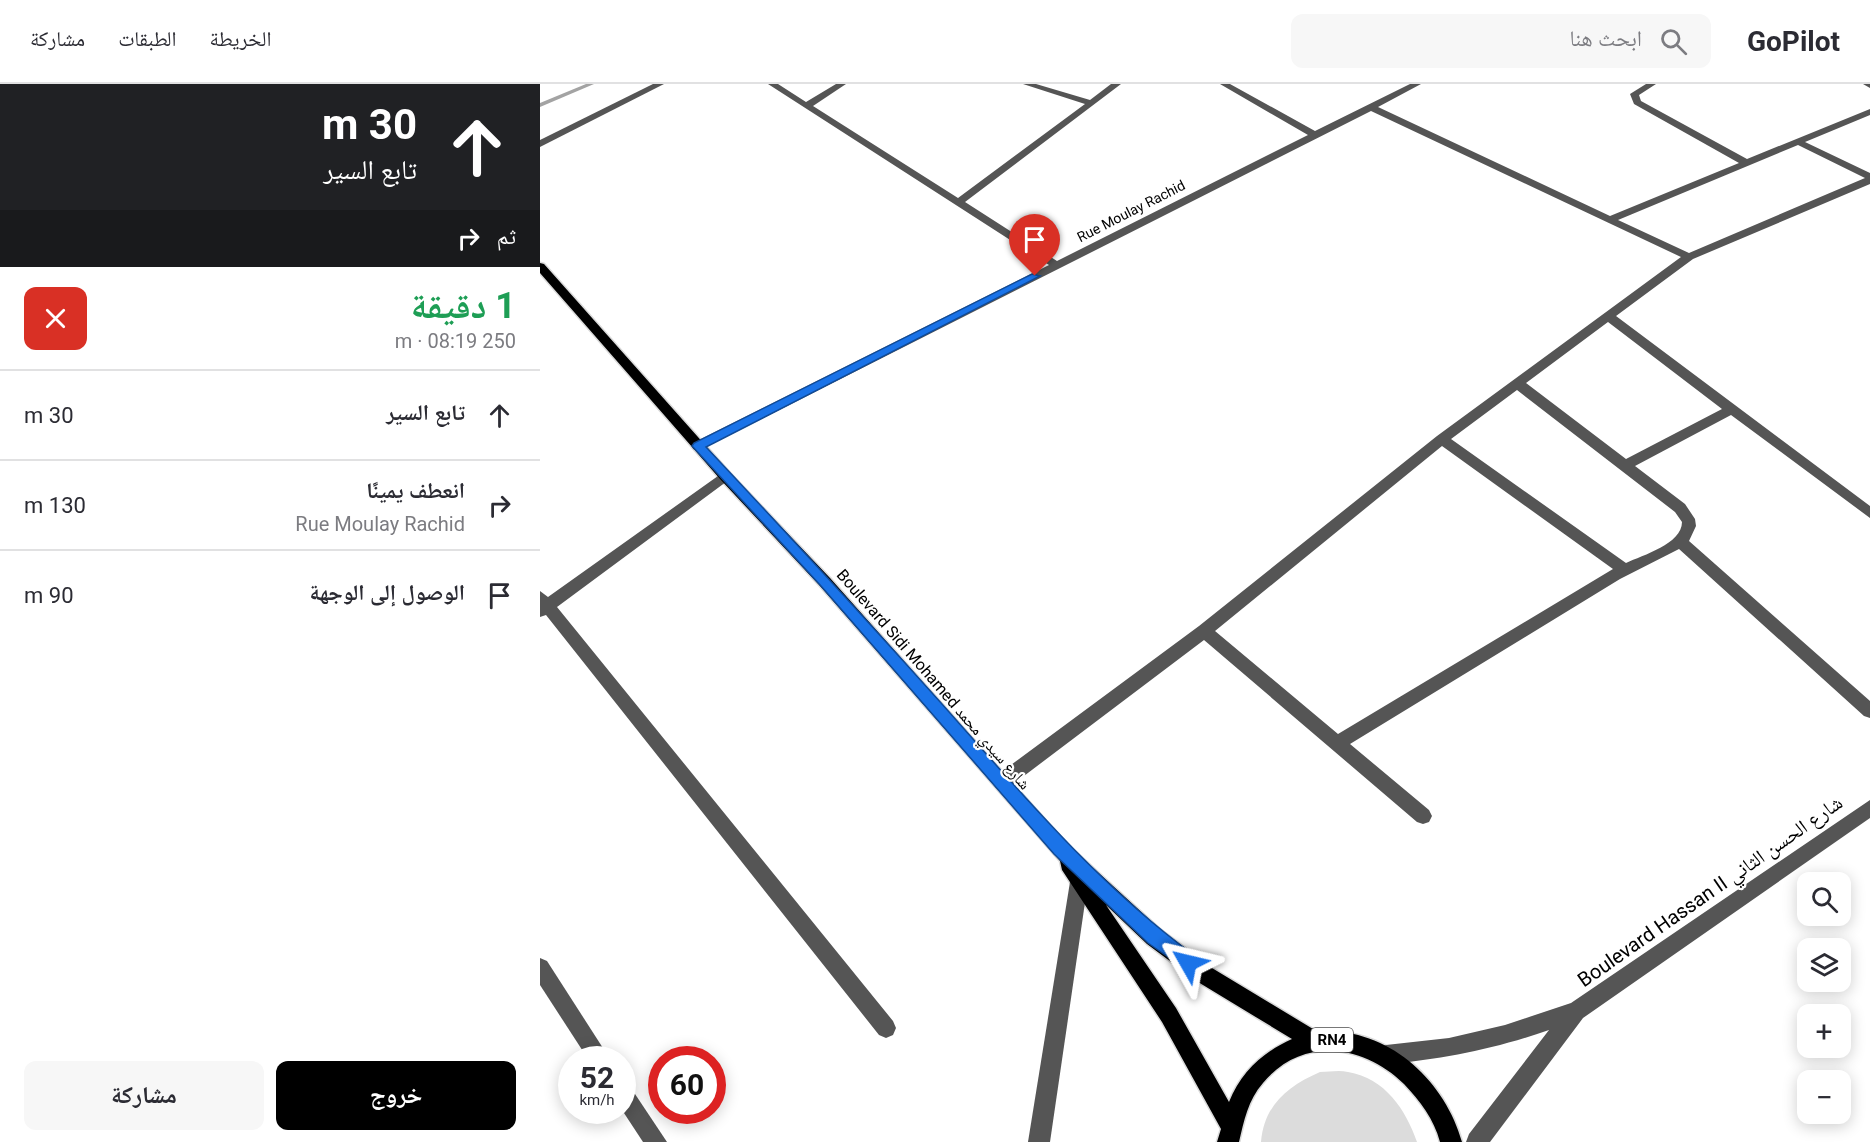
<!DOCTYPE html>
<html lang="ar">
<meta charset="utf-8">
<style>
body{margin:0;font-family:Roboto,"Noto Naskh Arabic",sans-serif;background:#f7f7f7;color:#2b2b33;direction:rtl;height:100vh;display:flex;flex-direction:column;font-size:22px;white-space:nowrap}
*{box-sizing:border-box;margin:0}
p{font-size:20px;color:#7c7c81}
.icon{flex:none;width:33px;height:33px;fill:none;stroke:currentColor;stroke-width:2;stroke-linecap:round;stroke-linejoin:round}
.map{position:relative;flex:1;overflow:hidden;direction:ltr}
.sheet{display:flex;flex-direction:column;background:#fff;width:540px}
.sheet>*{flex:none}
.hud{background:#202124;color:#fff;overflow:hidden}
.controls{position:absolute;left:1257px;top:788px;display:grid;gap:12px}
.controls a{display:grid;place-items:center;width:54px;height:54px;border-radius:12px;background:#fff;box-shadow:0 3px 15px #0003;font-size:30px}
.speed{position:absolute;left:18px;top:962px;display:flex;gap:12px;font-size:30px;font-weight:700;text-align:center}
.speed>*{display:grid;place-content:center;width:78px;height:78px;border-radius:50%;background:#fff;box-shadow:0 3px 15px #0003;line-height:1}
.speed small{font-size:15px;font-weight:400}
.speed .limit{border:9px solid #d22;background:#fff;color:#111}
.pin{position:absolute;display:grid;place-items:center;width:51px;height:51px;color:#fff;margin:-62px -26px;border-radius:50% 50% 50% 0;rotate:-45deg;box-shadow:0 0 6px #0007}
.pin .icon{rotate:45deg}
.me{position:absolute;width:66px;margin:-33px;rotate:307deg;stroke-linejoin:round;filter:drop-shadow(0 0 4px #0008)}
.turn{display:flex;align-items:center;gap:21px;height:126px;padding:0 24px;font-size:27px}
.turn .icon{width:78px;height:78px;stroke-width:2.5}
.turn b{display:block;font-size:42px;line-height:51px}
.then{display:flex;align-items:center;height:57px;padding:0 24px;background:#0003;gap:12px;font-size:22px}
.round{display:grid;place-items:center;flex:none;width:63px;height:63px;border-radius:12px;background:#f7f7f7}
.summary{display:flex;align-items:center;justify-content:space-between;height:102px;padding:0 24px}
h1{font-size:36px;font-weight:700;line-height:45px;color:#1e9e55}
.cta{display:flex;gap:12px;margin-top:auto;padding:12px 24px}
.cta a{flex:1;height:69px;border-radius:12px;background:#000;color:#fff;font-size:24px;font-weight:700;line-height:69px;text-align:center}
.cta a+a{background:#f7f7f7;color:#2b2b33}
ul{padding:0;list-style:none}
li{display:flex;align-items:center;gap:18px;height:90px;padding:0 24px;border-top:2px solid #e1e1e2}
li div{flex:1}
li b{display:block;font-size:22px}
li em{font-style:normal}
header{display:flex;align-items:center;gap:36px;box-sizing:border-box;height:84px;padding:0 30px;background:#fff;border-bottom:2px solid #e1e1e2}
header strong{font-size:28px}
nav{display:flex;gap:33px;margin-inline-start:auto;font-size:21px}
.search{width:420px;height:54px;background:#f7f7f7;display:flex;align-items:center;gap:15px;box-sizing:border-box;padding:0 21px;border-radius:12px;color:#7c7c81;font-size:22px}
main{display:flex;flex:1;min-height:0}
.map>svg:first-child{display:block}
.green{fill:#dcdcdc}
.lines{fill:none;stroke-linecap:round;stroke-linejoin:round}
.stream{fill:#a3a3a3;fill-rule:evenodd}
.major-casing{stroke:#dbdbdb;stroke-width:3}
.minor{fill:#555;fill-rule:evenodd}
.major{fill:#000;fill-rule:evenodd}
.route{fill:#1a73e8;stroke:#114b97;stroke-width:1.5}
.labels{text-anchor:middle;stroke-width:4.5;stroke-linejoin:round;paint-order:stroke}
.far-street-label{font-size:14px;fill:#000;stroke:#fff}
.shield{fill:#fff;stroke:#4c4c4c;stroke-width:1.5}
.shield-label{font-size:15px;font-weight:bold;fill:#000}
.street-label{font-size:16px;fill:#000;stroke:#fff}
.near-street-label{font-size:20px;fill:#000;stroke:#fff}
</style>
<header>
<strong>GoPilot</strong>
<div class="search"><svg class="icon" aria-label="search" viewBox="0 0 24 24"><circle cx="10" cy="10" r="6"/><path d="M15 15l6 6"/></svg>ابحث هنا</div>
<nav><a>الخريطة</a><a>الطبقات</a><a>مشاركة</a></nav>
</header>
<main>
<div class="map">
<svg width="1330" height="1058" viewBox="0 0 1330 1058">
<rect width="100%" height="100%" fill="#fff"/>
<path class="green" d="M780,988c9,0 19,-2 28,0 37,6 58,38 69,70h-156c3,-37 27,-56 59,-70z"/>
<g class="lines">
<path class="stream" d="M46,0h8l-54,23v-4z"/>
<defs>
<path id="major" d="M0,179l4,1 186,209 100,105 235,264 96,88 51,38 106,64c67,-7 127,47 144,110h-22c-6,-23 -20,-41 -36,-58 -41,-40 -102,-48 -141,-1 -15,17 -19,38 -24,59h-22l4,-13 -59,-107 -100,-152 -2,-9 -240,-275 -100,-107 -180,-206zM566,821l41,39 51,38 94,57c-29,13 -51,33 -63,63l-53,-94z"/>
</defs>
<use href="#major" class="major-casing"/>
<g class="minor">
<path d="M113,0h11l-124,63v-7z"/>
<path d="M228,0h10l28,18 30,-18h10l-33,22 145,92 127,-94 -62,-20h13l54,16 21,-16h10l-156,118 92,59 251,-126 -88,-51h10l85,47 95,-47h11l-43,23 232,109 129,-53 -105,-59 -4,-10 16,-10h10l-17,11 2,6 106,58 123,-50v6l-65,27 65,31v11l-177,75 -77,57 254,190v12l-139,-103 -96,51 50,38 10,15 1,7 -7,15 181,160v17l-6,-2 -185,-167 -59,30 -270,165 79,66 3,6 -3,6 -6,2 -6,-2 -213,-182 -196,148 -6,2 -6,-2 -3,-6 3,-6 203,-150 238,-190 244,-179 -310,-146 -673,340 -5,-2 -1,-3 1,-3 356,-178zM1258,61l67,33 -176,75 -71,-33zM1068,238l114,87 -96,50 -100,-76zM977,306l158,122 7,10c0,22 -39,33 -56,41l-175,-124zM902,362l171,123 -275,165 -123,-103z"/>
<path d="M1323,0h7v4z"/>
<path d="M185,387l5,2 2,3 -2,3 -173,128 336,414 3,7 -3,7 -7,3 -7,-3 -333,-420 -6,2v-26l8,6z"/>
<path d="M1330,716v18l-287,200 -93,124h-24l3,-8 80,-104c-57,20 -103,28 -163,35l-7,-3 -3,-7 3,-7 7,-3 63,-7 56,-13 66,-22z"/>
<path d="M539,789l6,3 3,6 -38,260h-22l42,-260 3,-6z"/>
<path d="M0,874l7,3 63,98h-22l-48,-74z"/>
<path d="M82,998l7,3 38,57h-24l-21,-32z"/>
</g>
<use href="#major" class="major"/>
</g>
<path class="route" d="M492,190l8,2 -334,171c80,85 158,170 236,257 79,89 156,181 253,252l2,7 -2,6 -7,2 -40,-28 -94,-89 -233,-268 -129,-140 2,-3z"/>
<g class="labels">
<g class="far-street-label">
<text transform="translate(591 127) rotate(-27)" y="5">Rue Moulay Rachid</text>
</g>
<rect class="shield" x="771" y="944" width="42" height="24" rx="4.5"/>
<g class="shield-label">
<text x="792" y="961">RN4</text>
</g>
<g class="street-label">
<text transform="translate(394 595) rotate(49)" y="6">Boulevard Sidi Mohamed شارع سيدي محمد</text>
</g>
<g class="near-street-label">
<text transform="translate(1170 807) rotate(-35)" y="7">Boulevard Hassan II شارع الحسن الثاني</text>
</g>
</g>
</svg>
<div class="controls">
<a><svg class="icon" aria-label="search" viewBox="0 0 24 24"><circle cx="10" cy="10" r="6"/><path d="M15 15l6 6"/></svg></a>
<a><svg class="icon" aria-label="layers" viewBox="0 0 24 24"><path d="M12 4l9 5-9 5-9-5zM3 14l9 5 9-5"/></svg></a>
<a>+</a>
<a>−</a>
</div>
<div class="speed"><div>52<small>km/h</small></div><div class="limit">60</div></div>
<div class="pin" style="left:495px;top:192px;background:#d93025"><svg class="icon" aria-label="arrive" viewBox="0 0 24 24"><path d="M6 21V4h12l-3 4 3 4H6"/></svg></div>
<svg class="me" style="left:648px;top:879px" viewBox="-20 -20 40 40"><path d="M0-17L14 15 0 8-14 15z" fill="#1a73e8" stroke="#fff" stroke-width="4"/></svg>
</div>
<section class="sheet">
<div class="hud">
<div class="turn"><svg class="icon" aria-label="ahead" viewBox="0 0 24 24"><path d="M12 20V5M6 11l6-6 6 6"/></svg><div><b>30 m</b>تابع السير</div></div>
<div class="then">ثم<svg class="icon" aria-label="right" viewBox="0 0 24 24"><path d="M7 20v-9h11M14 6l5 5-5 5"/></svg></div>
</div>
<div class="summary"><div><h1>1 دقيقة</h1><p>250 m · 08:19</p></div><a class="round" style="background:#d93025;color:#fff"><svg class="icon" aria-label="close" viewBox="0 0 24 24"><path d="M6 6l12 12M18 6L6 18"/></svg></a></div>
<ul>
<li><svg class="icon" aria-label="ahead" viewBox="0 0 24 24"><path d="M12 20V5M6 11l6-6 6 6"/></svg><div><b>تابع السير</b></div><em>30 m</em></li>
<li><svg class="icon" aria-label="right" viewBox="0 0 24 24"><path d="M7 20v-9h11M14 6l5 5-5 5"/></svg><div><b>انعطف يمينًا</b><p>Rue Moulay Rachid</p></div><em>130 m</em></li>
<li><svg class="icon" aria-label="arrive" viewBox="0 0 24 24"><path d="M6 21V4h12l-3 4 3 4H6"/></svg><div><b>الوصول إلى الوجهة</b></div><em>90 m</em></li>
</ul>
<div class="cta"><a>خروج</a><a>مشاركة</a></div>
</section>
</main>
